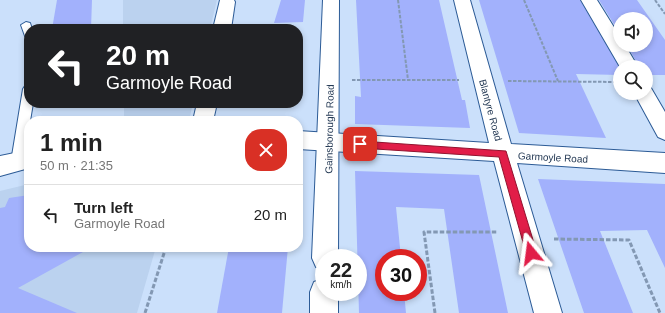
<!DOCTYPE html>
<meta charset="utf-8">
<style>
body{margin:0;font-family:Helvetica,sans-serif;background:#f6f6f6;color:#222;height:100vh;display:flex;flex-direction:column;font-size:15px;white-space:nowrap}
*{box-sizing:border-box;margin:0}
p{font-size:13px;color:#767676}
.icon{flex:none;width:22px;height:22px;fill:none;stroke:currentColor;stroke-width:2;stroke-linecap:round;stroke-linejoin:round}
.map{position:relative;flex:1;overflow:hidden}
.panel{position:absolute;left:24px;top:116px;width:279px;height:136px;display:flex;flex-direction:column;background:#fff;border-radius:16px;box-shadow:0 2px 6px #0003}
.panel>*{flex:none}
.banner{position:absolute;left:24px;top:24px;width:279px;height:84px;border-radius:16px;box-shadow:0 2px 6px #0003;background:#202124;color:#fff;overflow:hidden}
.tools{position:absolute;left:613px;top:12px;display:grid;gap:8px}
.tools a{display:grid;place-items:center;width:40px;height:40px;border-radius:50%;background:#fff;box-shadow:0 2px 6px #0003;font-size:20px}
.speed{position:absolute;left:315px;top:249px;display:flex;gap:8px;font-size:20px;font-weight:700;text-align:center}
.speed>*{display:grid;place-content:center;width:52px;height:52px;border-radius:50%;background:#fff;box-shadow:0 2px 6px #0003;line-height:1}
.speed small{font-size:10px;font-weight:400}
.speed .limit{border:6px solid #d22;background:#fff;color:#111}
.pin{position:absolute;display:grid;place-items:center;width:34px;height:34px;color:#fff;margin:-17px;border-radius:8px;box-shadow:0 2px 6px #0006}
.me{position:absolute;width:44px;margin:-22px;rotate:344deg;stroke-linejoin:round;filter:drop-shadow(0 0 3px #0008)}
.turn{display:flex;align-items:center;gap:14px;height:84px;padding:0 16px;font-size:18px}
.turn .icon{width:52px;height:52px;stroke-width:2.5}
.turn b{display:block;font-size:28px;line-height:34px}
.round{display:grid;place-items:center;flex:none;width:42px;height:42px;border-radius:16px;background:#f6f6f6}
.head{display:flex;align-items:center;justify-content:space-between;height:68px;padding:0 16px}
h1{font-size:24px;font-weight:800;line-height:30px}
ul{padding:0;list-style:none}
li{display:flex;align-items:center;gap:12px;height:60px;padding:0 16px;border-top:1px solid #e0e0e0}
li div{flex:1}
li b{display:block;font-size:15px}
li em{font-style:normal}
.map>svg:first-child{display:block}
.built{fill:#bbd2ef}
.building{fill:#a2b1fc}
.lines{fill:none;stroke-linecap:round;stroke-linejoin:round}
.lane-casing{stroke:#2c5b96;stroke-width:2}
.street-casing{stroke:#2c5b96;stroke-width:2}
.secondary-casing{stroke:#2c5b96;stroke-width:2}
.path-far1{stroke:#8398b3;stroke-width:2;stroke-dasharray:3.5 1.5;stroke-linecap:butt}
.path{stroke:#8398b3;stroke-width:3;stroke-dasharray:4.5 2;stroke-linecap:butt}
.lane{fill:#fff;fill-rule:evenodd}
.street{fill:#fff;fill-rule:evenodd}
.secondary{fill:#fff;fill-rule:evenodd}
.route{fill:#e11d48;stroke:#92132f}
.labels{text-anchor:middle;stroke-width:3;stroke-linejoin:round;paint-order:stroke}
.street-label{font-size:10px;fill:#243954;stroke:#fff}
</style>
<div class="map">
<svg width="665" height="313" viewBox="0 0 665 313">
<rect width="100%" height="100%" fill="#cbe0fb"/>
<g class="built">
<path d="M123,0h94l-7,29h-87z"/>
<path d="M124,103h69l-4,18h-65z"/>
<path d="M29,184v63h127l-19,66h-137v-122z"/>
</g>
<g class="building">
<path d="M57,0h35l-1,29h-39z"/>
<path d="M281,0h24l-2,22 -29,1z"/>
<path d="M356,0h83l23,100h3l5,28 -115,-4v-28l6,1z"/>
<path d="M479,0h101l40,68v7l-44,-1 30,64 -87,-5z"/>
<path d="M599,0h38l28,40v35h-19v-8h-7l-12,-22h19v-26h-26v15z"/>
<path d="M355,171l124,4 29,138h-49l-15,-104 -48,-2 5,51h-17v34h20l2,21h-47z"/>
<path d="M538,179l127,5v84l-18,-38 -47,1 33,82h-49z"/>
<path d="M29,195v52h63l-74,41 59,25h-77v-105l5,-1 4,-9z"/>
<path d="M229,247h59l-6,66h-65z"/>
</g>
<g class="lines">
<defs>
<g id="lane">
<path d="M26,22l4,1 2,6h-3v8l-4,-1 -4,-11z"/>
<path d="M29,85v18h4l-3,18h-1l-4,41 -2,4 -5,2 -5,-2 -2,-4 12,-73 2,-3z"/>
</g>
<g id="street">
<path d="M220,0h14l1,2 -4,27h-18z"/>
<path d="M454,0h16l41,144 154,9v20l-148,-10 45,150h-28l-40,-152 -196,-12v-18l191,12z"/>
<path d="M581,0h16l23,37v8h5l13,22h-18z"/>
<path d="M646,86l5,2 14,24v28l-7,-3 -24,-44h12z"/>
<path d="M197,103h20l-4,18h-20z"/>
<path d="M29,150v18l-29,8v-20z"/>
</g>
<g id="secondary">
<path d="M323,0h16l-1,258h-14v12l-8,-3 -4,-9z"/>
<path d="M324,278v14h14v21h-28v-21l4,-10z"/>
</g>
</defs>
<use href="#lane" class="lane-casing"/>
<use href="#street" class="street-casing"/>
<use href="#secondary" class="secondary-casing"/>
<g class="path-far1">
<path d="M398,0l10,80"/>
<path d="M524,0l34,81"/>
<path d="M655,0l10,14"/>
<path d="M352,80h107"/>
<path d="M508,81l111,1"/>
</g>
<g class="path">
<path d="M554,239l75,1 31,73"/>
<path d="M145,313l21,-66"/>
<path d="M435,313l-11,-81h74"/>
</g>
<use href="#lane" class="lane"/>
<use href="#street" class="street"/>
<use href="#secondary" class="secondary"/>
</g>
<path class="route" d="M360,141l146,10 31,102 -2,4 -4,1 -3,-1 -2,-4 -27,-96 -139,-9 -4,-4z"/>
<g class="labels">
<g class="street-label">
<text transform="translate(491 110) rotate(75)" y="4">Blantyre Road</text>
<text transform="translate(329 129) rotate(-89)" y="4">Gainsborough Road</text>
<text transform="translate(553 157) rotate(3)" y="4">Garmoyle Road</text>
</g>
</g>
</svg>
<div class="tools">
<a><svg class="icon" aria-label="sound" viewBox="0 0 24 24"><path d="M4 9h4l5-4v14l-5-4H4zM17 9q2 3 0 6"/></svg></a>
<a><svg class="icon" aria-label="search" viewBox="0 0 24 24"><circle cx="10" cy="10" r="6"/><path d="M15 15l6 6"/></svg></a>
</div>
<div class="speed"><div>22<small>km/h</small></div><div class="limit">30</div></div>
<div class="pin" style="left:360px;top:144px;background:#d93025"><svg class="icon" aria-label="arrive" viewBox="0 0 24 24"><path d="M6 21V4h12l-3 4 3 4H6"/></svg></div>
<svg class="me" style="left:531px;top:253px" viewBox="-20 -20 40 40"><path d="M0-17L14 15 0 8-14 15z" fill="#e11d48" stroke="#fff" stroke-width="4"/></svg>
<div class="banner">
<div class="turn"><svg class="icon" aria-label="left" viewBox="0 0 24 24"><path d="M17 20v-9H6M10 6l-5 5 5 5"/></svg><div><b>20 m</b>Garmoyle Road</div></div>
</div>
<section class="panel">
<div class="head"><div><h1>1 min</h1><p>50 m · 21:35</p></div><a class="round" style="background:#d93025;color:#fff"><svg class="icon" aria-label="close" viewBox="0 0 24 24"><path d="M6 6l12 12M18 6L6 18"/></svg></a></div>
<ul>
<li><svg class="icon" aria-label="left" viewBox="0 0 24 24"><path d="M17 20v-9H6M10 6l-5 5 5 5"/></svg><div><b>Turn left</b><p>Garmoyle Road</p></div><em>20 m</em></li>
</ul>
</section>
</div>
